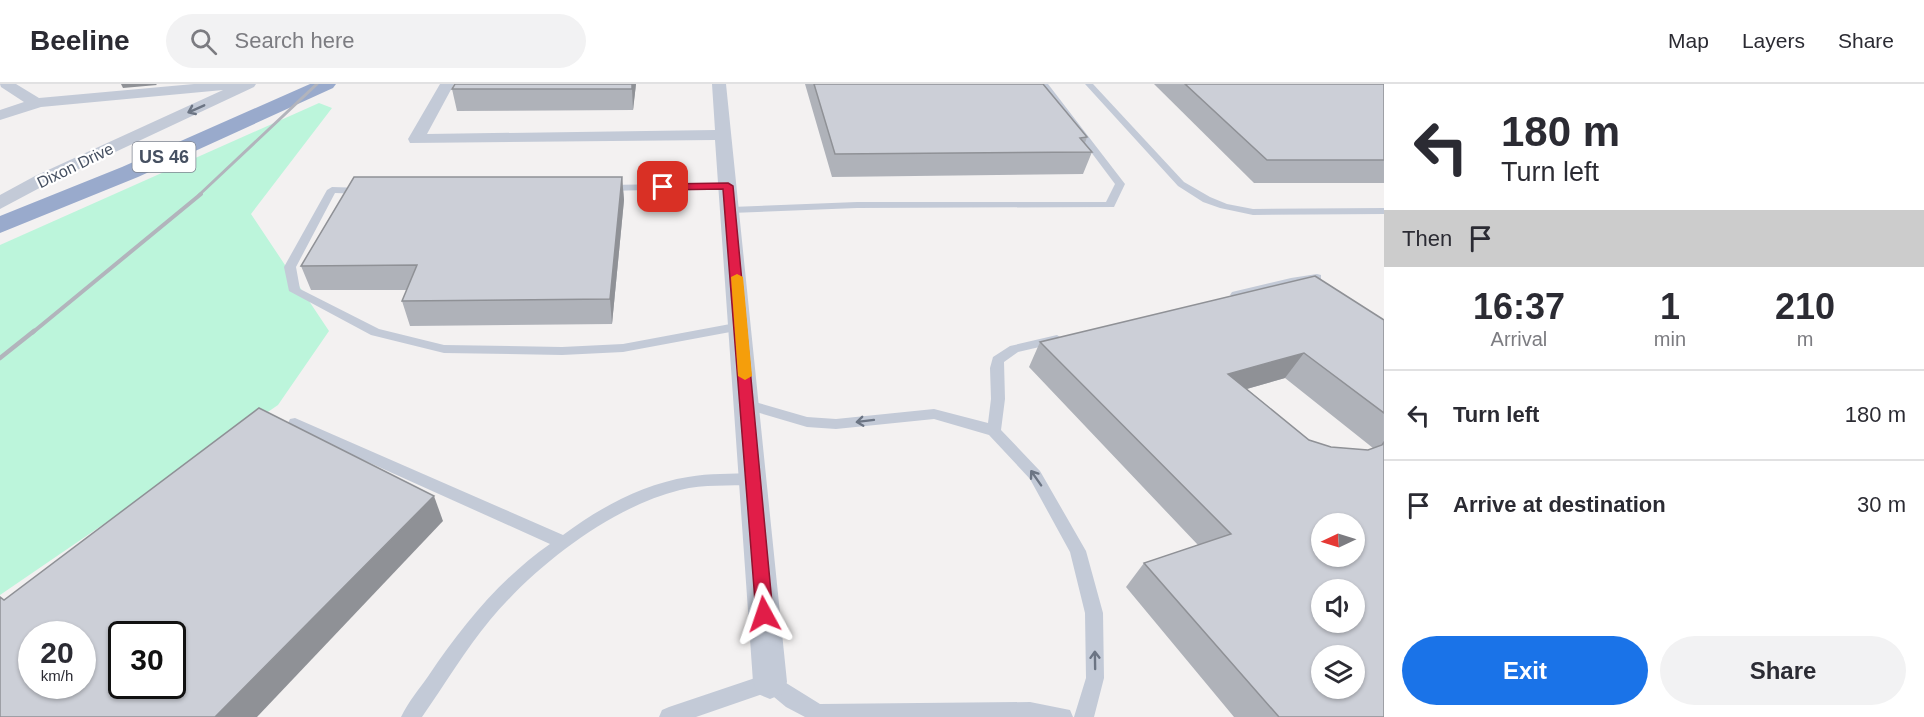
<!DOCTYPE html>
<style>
body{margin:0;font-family:Arial,sans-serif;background:#f2f2f3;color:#2b2b33;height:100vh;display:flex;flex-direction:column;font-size:22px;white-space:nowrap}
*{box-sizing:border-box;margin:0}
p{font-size:20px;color:#7c7c81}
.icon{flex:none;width:33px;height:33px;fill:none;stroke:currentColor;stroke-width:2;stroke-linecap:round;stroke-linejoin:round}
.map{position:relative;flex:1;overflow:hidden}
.drawer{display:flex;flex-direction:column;background:#fff;width:540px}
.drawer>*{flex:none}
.hud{background:#fff;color:#2b2b33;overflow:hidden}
.needle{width:39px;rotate:266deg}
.buttons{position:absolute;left:1311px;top:429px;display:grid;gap:12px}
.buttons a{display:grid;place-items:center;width:54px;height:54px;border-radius:50%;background:#fff;box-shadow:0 2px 4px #0004;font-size:30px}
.speed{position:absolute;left:18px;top:537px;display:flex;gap:12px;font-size:30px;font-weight:700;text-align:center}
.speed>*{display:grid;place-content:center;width:78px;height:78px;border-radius:50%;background:#fff;box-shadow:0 2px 4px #0004;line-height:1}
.speed small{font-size:15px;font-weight:400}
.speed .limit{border:3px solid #111;border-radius:9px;background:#fff;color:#111}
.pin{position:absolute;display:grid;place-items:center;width:51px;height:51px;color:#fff;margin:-26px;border-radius:12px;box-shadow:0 3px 9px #0006}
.me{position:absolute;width:66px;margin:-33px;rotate:355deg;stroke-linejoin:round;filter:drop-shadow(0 0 4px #0008)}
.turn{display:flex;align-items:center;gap:21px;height:126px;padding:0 18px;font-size:27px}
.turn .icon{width:78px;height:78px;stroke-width:2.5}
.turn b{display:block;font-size:42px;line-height:51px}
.then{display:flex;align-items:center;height:57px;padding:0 18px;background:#0003;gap:12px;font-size:22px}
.eta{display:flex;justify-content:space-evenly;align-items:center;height:102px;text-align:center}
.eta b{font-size:36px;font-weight:700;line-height:42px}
.action{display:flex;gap:12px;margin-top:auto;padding:12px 18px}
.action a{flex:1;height:69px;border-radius:36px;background:#1a73e8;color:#fff;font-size:24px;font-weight:700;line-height:69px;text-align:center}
.action a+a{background:#f2f2f3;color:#2b2b33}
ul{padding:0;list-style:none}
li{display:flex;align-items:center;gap:18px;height:90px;padding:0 18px;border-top:2px solid #e1e1e2}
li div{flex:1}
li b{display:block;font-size:22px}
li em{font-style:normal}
header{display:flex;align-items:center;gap:36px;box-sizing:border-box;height:84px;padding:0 30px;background:#fff;border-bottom:2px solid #e1e1e2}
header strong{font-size:28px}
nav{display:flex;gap:33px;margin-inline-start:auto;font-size:21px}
.search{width:420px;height:54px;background:#f2f2f3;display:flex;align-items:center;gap:15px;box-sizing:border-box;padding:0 21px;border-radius:33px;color:#7c7c81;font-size:22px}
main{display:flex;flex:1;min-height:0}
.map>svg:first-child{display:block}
.green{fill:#bcf5db}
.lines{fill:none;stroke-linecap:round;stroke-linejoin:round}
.service{fill:#c3cad7;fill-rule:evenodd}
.minor{fill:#c3cad7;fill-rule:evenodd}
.trunk{fill:#9ac;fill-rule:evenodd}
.rail-far2{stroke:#b2b4bc;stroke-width:3}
.rail-far1{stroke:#b2b4bc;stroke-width:4}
.rail{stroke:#b2b4bc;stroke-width:4.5}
.wall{fill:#afb2b9;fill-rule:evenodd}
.shaded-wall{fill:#8f9196}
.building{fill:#cccfd7;stroke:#8f9196;stroke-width:1.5;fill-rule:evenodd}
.oneway{stroke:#6c7584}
.route{fill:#e11d48;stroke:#92132f;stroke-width:1.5}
.slow{fill:#f59e0b}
.labels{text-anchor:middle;stroke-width:4.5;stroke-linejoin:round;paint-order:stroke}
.far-street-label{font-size:16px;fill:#465061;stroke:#fff}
.shield{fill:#fff;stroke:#7e8490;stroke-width:1.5}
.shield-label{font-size:18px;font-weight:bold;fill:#465061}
</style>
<header>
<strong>Beeline</strong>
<div class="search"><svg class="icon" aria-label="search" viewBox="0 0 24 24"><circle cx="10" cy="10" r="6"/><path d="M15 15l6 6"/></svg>Search here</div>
<nav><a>Map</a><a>Layers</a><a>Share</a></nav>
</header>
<main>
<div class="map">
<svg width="1384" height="633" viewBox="0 0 1384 633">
<rect width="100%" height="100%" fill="#f3f1f1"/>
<path class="green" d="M319,19l13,5 -81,106 78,117 -51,74 -278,190v-350z"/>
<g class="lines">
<g class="service">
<path d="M1040,0h8l77,100 -11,23 -257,1 -126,5 -5,-3 5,-3 126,-5h249l9,-18z"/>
<path d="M1085,0h8l91,98 26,15 17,7 26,5 131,-1v6l-131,1 -33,-7 -17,-6 -25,-16z"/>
<path d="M728,99l5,3 -2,2 -124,3 -5,-3 5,-3z"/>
<path d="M332,103l31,1 5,3 -5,3 -28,-1 -39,74 4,22 79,40 65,16 118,2 61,-3 118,-22 6,4 -6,4 -118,22 -61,3 -118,-2 -73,-18 -82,-44 -5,-24 43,-77z"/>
<path d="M1317,190l4,1v4l-85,20 -6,-4 2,-3 59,-14z"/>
<path d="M1057,251l6,4 -2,3 -43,10 -14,10 1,37 -4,31 39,41 46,80 17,62 1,65 -10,39h-20l12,-39 -1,-65 -15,-61 -40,-73 -41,-44 -55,-16 -98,10 -29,-2 -64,-19 -2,-3 7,-5 59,17 29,2 98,-10 54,14 3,-24 -1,-31 3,-11 17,-11z"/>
<path d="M295,334l268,117c36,-27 80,-51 125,-58 22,-4 43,-3 65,-4l5,2 2,4 -2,4 -5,2c-24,1 -49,-1 -73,5 -69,17 -144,75 -190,130 -25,30 -45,64 -68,97h-21c7,-15 19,-29 28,-42 34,-50 71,-96 121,-131l-260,-117 -2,-4 2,-4z"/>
<path d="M770,589l50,31 210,-2 40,8 3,7h-268l-19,-10 -18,-15 -72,25h-37l3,-7 7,-3z"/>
</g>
<g class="minor">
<path d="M0,0h16l23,14 155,-14h62l-2,3 -207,97 -47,25v-14l35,-19 188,-86 -182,17 -41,13v-10l24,-8 -23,-15z"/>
<path d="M440,0h14l-27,50 288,-4 -3,-46h14l61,598 -5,12 -12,5 -12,-5 -5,-12 -38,-542 -305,3 -2,-4z"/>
</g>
<path class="trunk" d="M310,0h26l-3,4 -195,89 -138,56v-17l122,-49z"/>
<path class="rail-far2" d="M199,111l118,-111"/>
<path class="rail-far1" d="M32,249l169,-139"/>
<path class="rail" d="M0,274l34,-27"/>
</g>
<g class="wall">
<path d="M455,0h181l-3,26 -176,1 -5,-22z"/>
<path d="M805,0h238l44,53 -2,6 7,9 -9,22 -251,3z"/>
<path d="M1154,0h230v99h-130z"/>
<path d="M622,93l2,23 -12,124 -202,2 -8,-25 5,-11h-96l-10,-24z"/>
<path d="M1384,236v397h-150l-108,-130 18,-24 54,-18 -169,-178 11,-25zM1285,294l88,70 -5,2 -37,-3 -22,-7 -62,-51z"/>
</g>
<g class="shaded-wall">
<path d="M121,0h35l1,1 -34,3z"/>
<path d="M632,0h4l-3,26 -1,-21z"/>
<path d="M622,93l2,23 -12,124 -2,-25z"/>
<path d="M1304,269l-19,25 -74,21 17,-25z"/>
<path d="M434,412l9,25 -186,196h-42z"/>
</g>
<g class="building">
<path d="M455,0h177v5h-180z"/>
<path d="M814,0h229l44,53 -7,1 12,14 -257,2z"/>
<path d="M1185,0h199v76h-117z"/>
<path d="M354,93h268l-12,122 -208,2 15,-36 -116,1z"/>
<path d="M1315,192l69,44v93l-80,-60 -76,21 81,66 22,7 37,3 14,-5 2,-3v275h-105l-135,-154 87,-29 -191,-192zM1322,440h32v32h-32zM1322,506h32v32h-32zM1322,572h32v32h-32z"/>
<path d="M259,324l175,88 -219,221h-215v-120l4,3zM32,550h50v52h-50zM122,550h50v52h-50z"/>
</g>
<defs><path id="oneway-shaft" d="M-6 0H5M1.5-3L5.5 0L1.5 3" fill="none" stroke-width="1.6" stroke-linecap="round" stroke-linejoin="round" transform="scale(1.5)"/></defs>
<g class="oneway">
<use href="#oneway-shaft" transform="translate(196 25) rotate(156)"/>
<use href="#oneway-shaft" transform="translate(865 337) rotate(173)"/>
<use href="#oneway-shaft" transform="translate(1036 394) rotate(-125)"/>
<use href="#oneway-shaft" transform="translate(1095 576) rotate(-91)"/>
</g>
<path class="route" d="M728,99l5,3 40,428 -2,6 -7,2 -6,-2 -2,-6 -33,-425 -60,1 -5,-3 5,-3z"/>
<path class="slow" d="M737,190l6,3 9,99 -7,4 -7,-4 -7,-99z"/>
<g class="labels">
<g class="far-street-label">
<text transform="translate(75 81) rotate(-26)" y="6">Dixon Drive</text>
</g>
<rect class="shield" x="132.5" y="58" width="63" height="30" rx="4.5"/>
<g class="shield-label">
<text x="164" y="79">US 46</text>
</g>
</g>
</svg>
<div class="buttons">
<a><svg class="needle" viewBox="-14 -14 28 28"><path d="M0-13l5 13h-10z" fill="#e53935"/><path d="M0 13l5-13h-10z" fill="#7c7c81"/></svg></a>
<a><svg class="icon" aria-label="sound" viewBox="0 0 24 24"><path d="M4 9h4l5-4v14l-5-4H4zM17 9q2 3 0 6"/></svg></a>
<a><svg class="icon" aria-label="layers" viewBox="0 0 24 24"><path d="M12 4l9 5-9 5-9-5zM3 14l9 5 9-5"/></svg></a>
</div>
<div class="speed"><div>20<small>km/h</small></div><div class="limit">30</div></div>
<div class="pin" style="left:663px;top:103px;background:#d93025"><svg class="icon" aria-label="arrive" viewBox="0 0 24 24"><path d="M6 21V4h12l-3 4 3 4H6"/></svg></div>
<svg class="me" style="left:764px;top:530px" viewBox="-20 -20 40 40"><path d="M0-17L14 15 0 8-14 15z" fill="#e11d48" stroke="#fff" stroke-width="4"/></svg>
</div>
<section class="drawer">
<div class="hud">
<div class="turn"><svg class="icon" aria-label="left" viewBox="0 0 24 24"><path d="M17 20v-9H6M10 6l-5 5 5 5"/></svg><div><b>180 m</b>Turn left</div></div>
<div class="then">Then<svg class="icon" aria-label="arrive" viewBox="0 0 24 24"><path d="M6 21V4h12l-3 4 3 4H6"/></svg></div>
</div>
<div class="eta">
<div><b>16:37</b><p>Arrival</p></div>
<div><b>1</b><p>min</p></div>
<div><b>210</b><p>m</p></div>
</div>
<ul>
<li><svg class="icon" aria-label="left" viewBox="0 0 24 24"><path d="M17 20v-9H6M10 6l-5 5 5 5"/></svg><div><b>Turn left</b></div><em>180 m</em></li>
<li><svg class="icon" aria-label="arrive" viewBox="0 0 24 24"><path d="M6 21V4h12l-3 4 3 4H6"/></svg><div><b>Arrive at destination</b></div><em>30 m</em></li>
</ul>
<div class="action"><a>Exit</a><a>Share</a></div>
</section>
</main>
